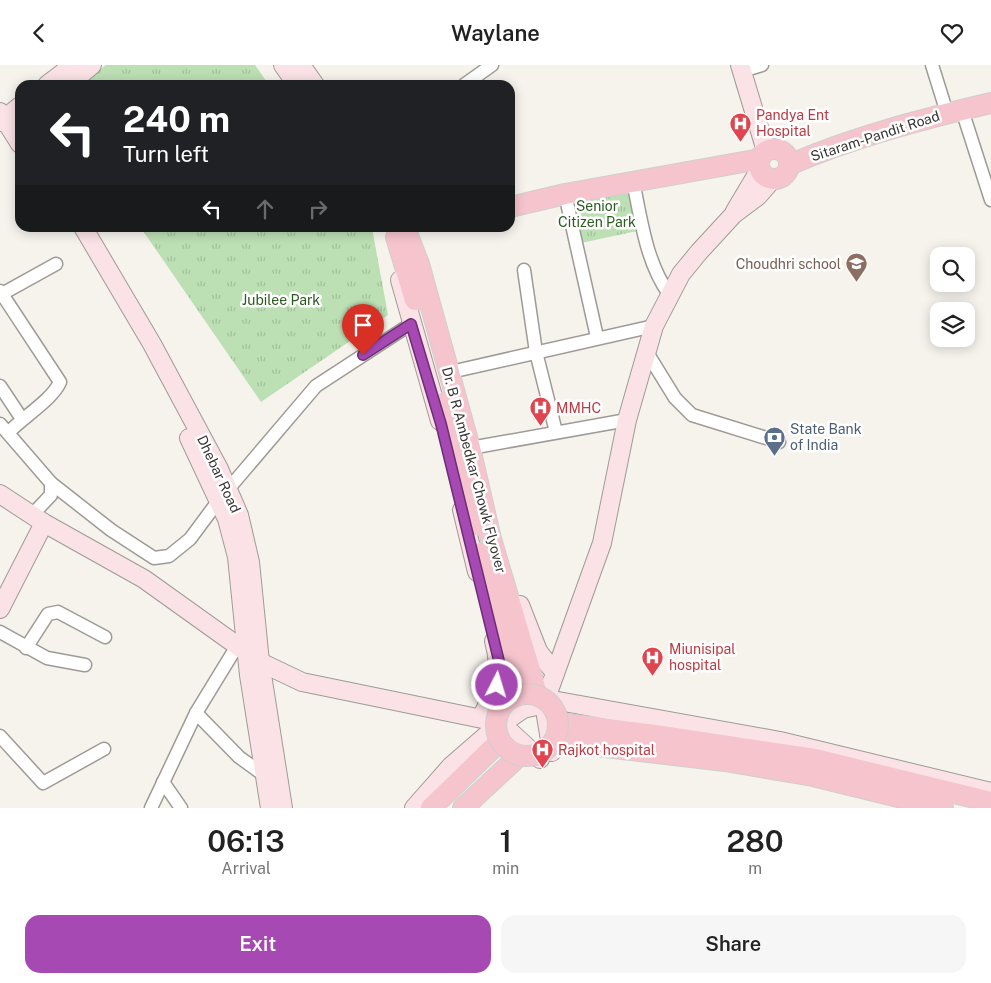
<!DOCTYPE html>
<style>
body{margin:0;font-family:"Public Sans",sans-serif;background:#f6f6f6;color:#222;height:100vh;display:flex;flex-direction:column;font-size:19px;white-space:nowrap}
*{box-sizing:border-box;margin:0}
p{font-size:16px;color:#767676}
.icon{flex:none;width:28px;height:28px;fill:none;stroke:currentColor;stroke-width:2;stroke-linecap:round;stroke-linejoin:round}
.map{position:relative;height:743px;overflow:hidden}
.drawer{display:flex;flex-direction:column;background:#fff;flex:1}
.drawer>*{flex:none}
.top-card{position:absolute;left:15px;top:15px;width:500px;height:152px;border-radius:15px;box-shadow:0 2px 12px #0003;background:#202124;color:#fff;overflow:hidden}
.tools{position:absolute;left:930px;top:182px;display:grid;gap:10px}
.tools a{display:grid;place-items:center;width:45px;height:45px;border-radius:10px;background:#fff;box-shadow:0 2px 12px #0003;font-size:25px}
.pin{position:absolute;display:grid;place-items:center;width:42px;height:42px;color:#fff;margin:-51px -21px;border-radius:50% 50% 50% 0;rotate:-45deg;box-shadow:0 0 5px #0007}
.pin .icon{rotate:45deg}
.me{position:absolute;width:55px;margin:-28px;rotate:5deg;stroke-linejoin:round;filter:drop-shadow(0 0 4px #0008)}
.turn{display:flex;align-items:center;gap:18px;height:105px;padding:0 25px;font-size:22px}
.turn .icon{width:65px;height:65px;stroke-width:2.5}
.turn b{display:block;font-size:35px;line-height:42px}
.lanes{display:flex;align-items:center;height:48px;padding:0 25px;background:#0003;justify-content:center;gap:25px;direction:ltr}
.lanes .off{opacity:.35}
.eta{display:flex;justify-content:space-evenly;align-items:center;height:85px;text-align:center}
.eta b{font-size:30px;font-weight:600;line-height:35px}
.primary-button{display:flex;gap:10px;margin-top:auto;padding:10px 25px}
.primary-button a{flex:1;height:58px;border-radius:15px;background:#a649b3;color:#fff;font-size:20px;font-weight:600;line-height:58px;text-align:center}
.primary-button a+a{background:#f6f6f6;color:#222}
header{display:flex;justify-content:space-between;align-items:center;height:65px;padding:0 25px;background:#fff;font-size:22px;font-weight:600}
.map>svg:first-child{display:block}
.park{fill:url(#park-tufts)}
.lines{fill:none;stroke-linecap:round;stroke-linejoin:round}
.street-casing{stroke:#9e9b96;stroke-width:15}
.secondary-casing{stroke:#9e9b96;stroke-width:20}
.primary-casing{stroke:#cfcfce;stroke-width:22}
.street{stroke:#fff;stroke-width:12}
.secondary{stroke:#fae2e6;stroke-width:18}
.primary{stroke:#f6c4cd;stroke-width:20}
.primary-bridge-casing{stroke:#cfcfce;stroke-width:22;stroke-linecap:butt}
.primary-bridge{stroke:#f6c4cd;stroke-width:20}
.route-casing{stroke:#6c2f74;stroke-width:12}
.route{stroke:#a649b3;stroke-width:9}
.labels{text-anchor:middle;stroke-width:5;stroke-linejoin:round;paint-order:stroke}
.health-label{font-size:14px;fill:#be3a42;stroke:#fff;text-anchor:start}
.street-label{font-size:14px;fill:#373634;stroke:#fff}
.park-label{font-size:14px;fill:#2a5b1e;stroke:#fff}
.education-label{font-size:14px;fill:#785e54;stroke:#fff;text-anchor:end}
.service-label{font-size:14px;fill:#4e5e75;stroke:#fff;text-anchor:start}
</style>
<header><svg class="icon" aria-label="back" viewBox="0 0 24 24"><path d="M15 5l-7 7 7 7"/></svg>Waylane<svg class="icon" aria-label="heart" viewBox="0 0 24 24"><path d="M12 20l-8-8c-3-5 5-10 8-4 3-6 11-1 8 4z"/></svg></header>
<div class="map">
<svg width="991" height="743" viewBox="0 0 991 743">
<defs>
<pattern id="park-tufts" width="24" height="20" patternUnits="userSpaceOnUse" patternTransform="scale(1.25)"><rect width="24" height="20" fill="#bcdfb4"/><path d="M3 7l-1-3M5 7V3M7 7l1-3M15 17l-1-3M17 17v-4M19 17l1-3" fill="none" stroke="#a2c09b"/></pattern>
</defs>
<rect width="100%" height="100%" fill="#f6f3ed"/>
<g class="park">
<path d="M106,0h149l14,20h-190z"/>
<path d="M633,116l9,49 -66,14 -11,-50z"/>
<path d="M141,163h231l16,87 -127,87z"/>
</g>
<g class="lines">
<defs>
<g id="street">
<path d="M932,0l15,48"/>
<path d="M742,6l20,-6"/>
<path d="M464,20l28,-20"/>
<path d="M962,45l29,90"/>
<path d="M633,116c8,38 13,81 36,113"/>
<path d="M565,129l32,143"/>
<path d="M524,205l12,82 20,80"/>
<path d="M0,226l60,91c-8,18 -37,35 -51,50"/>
<path d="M0,230l56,-31"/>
<path d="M646,286l29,47 17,17 87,27"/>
<path d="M455,306l199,-45"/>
<path d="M0,321l22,33"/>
<path d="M0,359l51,59v12l-18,19"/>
<path d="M476,382l151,-27"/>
<path d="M51,418l60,47 43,28 15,-2 21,-17 29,-39 97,-114 95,-62"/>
<path d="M0,567l47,26 38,7"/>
<path d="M26,583l22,-34 10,-2 47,25"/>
<path d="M196,648l43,44 25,18"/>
<path d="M0,671l43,47 61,-34"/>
<path d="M163,717l18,26"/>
<path d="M151,743l45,-95 41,-67"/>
</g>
<g id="secondary">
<path d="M283,0l14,20"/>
<path d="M301,0l14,20"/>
<path d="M740,0l26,86"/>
<path d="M47,20l26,-20"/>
<path d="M68,20l24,-20"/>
<path d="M0,47l20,32"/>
<path d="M0,57l20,-16"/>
<path d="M735,146l25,-42"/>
<path d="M83,162l69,117 67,125 20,46 11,47 10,100 23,146"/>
<path d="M400,215l40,141"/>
<path d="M189,373l38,81 10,38 12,118 21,133"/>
<path d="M0,429l44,29 100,56 116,83 42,20 185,38 17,6 36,33"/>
<path d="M462,445l15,62"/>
<path d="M520,540l18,46 17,22"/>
<path d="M0,544l44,-86"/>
<path d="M481,653c15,-30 22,-44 13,-77"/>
<path d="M552,687l-8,-48 58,-161 25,-123 27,-94 27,-52 18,-22 35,-38 24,-18 15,-17"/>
<path d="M414,743l37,-42 38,-33 15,-7 6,-8 13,-9 35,-8 222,40 211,51"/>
</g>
<g id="primary">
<circle cx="774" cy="99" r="15"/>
<path d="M789,100c64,-28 134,-46 202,-62"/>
<path d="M510,142l55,-13 195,-35"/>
<path d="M405,163l14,36 51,184 21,91 46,155"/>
<path d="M396,172l19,63"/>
<path d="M443,338l31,122"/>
<path d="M481,488l36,141"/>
<path d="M558,658l97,12 160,24 176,43"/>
<path d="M554,676l171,20 88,15 130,32"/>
<path d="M431,743l69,-67"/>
<path d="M463,743l57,-53"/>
</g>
</defs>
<use href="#street" class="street-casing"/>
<use href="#secondary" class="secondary-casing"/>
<use href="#primary" class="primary-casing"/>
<use href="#street" class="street"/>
<use href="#secondary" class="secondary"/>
<use href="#primary" class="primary"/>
<defs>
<circle id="primary-bridge" cx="527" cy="660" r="31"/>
</defs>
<use href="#primary-bridge" class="primary-bridge-casing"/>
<use href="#primary-bridge" class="primary-bridge"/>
</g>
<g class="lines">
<defs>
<path id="route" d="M363,290l48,-31 30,100 58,237 -2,24"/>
</defs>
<use href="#route" class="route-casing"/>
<use href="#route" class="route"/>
</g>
<defs>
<symbol id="hospital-pin" viewBox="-11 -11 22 30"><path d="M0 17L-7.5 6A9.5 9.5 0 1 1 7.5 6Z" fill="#e0444e" stroke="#fff"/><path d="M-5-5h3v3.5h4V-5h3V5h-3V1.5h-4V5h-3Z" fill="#fff"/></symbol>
<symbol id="school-pin" viewBox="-11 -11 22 30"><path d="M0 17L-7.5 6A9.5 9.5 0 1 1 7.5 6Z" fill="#8d6e63" stroke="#fff"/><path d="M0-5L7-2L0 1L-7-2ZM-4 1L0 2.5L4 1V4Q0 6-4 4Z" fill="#fff"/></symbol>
<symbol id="bank-pin" viewBox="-11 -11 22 30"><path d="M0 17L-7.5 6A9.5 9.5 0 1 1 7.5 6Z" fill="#5c6f8a" stroke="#fff"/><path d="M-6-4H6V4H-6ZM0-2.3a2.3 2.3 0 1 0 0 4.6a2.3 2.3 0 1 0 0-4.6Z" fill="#fff"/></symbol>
</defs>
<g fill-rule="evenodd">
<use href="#hospital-pin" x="728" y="46" width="25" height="34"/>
<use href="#school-pin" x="844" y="186" width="25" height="34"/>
<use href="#hospital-pin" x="528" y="330" width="25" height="34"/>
<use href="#bank-pin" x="762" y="360" width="25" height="34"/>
<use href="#hospital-pin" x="640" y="580" width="25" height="34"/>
<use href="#hospital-pin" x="530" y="672" width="25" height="34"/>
</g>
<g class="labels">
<g class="health-label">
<text x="756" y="55">Pandya Ent<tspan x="756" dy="16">Hospital</tspan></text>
<text x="556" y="348">MMHC</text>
<text x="669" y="589">Miunisipal<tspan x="669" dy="16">hospital</tspan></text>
<text x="558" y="690">Rajkot hospital</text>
</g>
<g class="street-label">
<text transform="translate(875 71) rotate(-18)" y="5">Sitaram-Pandit Road</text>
<text transform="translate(474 405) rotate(75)" y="5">Dr. B R Ambedkar Chowk Flyover</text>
<text transform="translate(219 409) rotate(65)" y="5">Dhebar Road</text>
</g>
<g class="park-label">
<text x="597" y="146">Senior<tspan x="597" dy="16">Citizen Park</tspan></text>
<text x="281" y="240">Jubilee Park</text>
</g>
<g class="education-label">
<text x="841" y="204">Choudhri school</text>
</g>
<g class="service-label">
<text x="790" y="369">State Bank<tspan x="790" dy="16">of India</tspan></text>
</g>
</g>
</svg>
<div class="tools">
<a><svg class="icon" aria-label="search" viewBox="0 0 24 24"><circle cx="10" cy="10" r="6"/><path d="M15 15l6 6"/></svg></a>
<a><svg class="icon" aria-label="layers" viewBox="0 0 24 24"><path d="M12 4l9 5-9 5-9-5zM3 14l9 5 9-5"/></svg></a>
</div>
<div class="pin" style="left:363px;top:290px;background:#d93025"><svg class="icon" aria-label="arrive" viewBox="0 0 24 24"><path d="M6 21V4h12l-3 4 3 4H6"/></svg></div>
<svg class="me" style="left:497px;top:620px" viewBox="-20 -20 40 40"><circle r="17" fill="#a649b3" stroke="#fff" stroke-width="3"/><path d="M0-11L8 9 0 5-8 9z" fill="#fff"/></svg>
<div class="top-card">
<div class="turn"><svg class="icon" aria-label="left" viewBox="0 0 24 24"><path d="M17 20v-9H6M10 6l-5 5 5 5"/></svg><div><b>240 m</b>Turn left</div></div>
<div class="lanes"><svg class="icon" aria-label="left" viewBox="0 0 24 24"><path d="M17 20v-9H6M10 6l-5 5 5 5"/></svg><svg class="icon off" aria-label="ahead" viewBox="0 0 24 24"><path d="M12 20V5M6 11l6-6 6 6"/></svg><svg class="icon off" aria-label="right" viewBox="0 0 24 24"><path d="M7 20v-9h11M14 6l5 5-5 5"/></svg></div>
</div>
</div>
<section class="drawer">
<div class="eta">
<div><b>06:13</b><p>Arrival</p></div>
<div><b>1</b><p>min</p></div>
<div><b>280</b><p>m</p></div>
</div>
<div class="primary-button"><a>Exit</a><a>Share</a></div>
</section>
